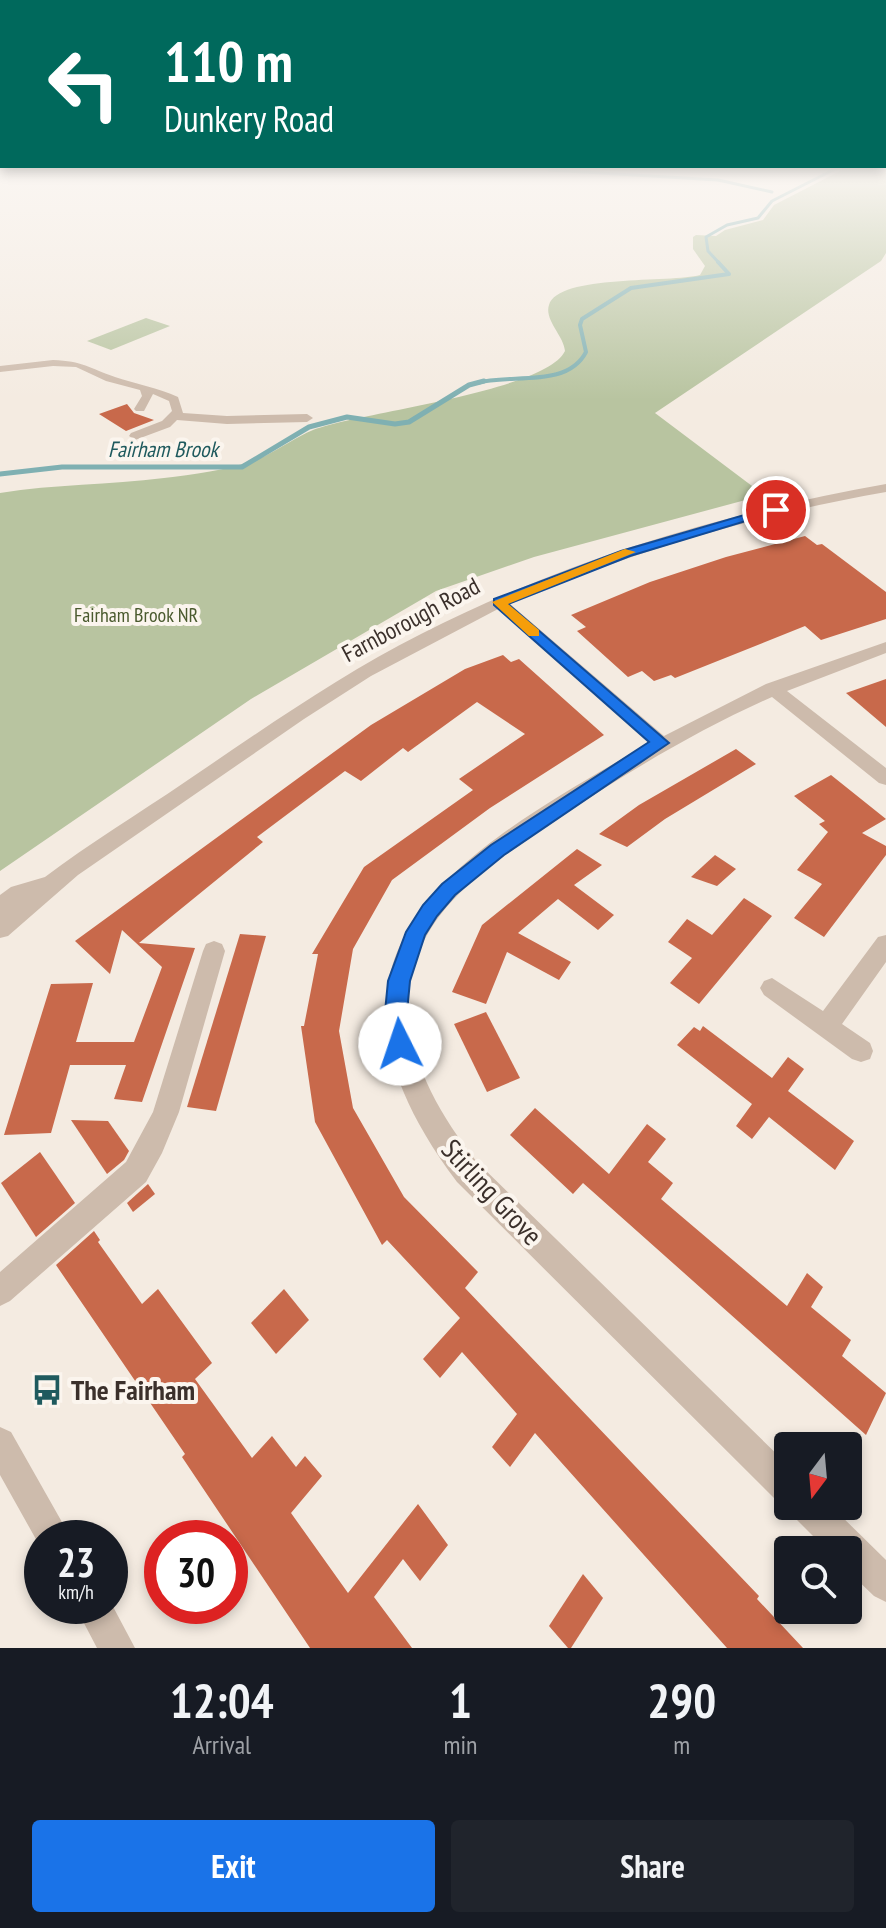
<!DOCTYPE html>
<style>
body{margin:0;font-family:"PT Sans Narrow",sans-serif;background:#20242c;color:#f1f3f6;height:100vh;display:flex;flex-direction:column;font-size:30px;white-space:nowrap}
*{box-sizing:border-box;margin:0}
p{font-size:26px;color:#9ea1a6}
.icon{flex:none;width:44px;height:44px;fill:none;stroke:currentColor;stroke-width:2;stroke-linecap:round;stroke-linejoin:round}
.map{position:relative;height:1648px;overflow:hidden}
.panel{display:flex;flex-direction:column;background:#171b24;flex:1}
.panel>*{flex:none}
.banner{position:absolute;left:0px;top:0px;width:886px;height:168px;box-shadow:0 4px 12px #0003;background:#00695c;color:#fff;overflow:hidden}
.needle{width:52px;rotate:196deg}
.fabs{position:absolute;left:774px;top:1432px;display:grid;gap:16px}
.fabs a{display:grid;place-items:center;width:88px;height:88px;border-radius:8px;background:#171b24;box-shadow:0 4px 12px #0003;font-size:40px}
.speed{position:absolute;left:24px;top:1520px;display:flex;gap:16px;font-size:40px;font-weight:700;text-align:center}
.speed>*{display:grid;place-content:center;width:104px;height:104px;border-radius:50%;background:#171b24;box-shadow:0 4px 12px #0003;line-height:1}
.speed small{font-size:20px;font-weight:400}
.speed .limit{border:12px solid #d22;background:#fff;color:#111}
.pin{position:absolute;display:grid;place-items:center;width:68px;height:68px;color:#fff;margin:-34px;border:4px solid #fff;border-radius:50%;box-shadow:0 2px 8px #0007}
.me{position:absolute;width:88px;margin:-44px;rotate:356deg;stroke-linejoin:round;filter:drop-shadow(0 0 6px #0008)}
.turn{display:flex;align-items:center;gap:28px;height:168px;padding:0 32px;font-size:36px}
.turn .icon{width:104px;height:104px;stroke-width:2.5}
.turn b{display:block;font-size:56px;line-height:68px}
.eta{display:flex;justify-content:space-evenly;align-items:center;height:136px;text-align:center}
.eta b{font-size:48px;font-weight:700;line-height:56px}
.button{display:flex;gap:16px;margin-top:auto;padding:16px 32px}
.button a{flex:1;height:92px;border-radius:8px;background:#1a73e8;color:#fff;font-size:32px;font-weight:700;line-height:92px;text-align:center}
.button a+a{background:#20242c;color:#f1f3f6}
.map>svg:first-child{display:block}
.green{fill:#b8c4a0}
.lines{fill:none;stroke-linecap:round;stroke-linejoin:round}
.stream-far2{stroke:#7fb0b2;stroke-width:3}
.stream-far1{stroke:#7fb0b2;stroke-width:4}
.stream{stroke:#7fb0b2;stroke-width:5}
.building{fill:#c8694b}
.minor{fill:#cdbbac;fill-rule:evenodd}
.route{fill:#1a73e8;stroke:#114b97;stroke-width:2}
.slow{fill:#f59e0b}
.labels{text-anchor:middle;stroke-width:8;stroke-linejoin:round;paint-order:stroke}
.far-park-label{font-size:20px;fill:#4a5a2e;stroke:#fbf5ee}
.far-water-label{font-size:22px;font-style:italic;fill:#1f5a5e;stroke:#fbf5ee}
.street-label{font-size:24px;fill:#3b302b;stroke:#fbf5ee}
.near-street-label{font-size:28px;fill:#3b302b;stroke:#fbf5ee}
.near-poi-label{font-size:28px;font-weight:bold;fill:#3b302b;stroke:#fbf5ee;text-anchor:start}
</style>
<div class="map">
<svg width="886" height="1648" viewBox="0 0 886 1648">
<rect width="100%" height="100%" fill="#f4ebe1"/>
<g class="green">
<path d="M842,170h44v83l-5,8 -226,152 109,82 -230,62 -98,34 -185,108 -251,172v-378c55,-9 109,-8 164,-15 31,-4 72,-9 101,-22 16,-8 31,-19 48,-26 47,-18 232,-38 252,-79 -1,-15 -21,-31 -16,-46 9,-31 122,-22 151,-30l5,-9 -12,-17v-12l3,-2 20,1 9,-6 38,-10 11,-15z"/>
<path d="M146,318l24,8 -59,24 -24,-9z"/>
</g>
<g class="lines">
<g class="stream-far2">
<path d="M549,170l169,10 54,12"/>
<path d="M720,264l-12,-13 -2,-14 21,-12 31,-7 14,-17 61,-31"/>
</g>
<path class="stream-far1" d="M477,383c33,-10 90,6 109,-31l-6,-27 2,-6 49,-31 98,-14 -11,-12"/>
<path class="stream" d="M0,474l62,-7h180l67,-40 38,-10 48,7 14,-2 60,-37 15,-4"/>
</g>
<g class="building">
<path d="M127,404l7,9 20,7 -28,11 -27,-17z"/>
<path d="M805,536l12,9 5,-1 64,48v27l-65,21 -16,-14 -130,52 -4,-3 -17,6 -12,-10 -14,6 -51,-46 9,-4 -15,-12 79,-33 76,-25z"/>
<path d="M503,655l8,7 8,-3 85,76 -114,73 -98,72 -39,69 -14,82 14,77 51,89 74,75 -13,16 294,308 -2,3 46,49h-76l-192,-215 -25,34 -18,-20 25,-33 -55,-62 -22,26 -17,-19 37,-41 -73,-78 -5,5 -67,-123 -14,-96h3l14,-72h-6l52,-87 109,-77 -14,-11 66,-45 -48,-32 -69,50 -5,-4 -42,33 -16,-10 -88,66 6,5 -124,101 56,5 -53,154 -28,-3 12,-34h-56l-19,68 -47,2 47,-151 42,-1 -17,59h58l28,-75 -40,-37 -12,44 -35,-33 296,-216 94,-56z"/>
<path d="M886,679v48l-40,-34z"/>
<path d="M736,749l20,15 -91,55 -38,28 -28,-13 40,-29z"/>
<path d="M831,775l55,44 -24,14 24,13v9l-62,82 -30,-19 28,-34 -25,-14 31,-38 -9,-8 6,-3 -31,-25z"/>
<path d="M577,849l25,16 -28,20 40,30 -16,15 -40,-31 -40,34 53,29 -12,18 -52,-28 -21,52 -34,-12 30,-67z"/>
<path d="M715,855l21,14 -19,17 -26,-9z"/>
<path d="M744,898l28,18 -73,88 -29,-21 22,-25 -24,-16 19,-23 25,16z"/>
<path d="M240,934l26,2 -50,175 -29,-4z"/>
<path d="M486,1012l34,66 -33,14 -33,-68z"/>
<path d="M703,1026l69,52 16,-21 16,12 -16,22 66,50 -19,29 -66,-53 -17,22 -16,-13 16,-22 -75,-59 17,-18 6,4z"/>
<path d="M535,1108l74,66 38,-50 19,15 -18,23 25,21 -12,16 126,107 20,-33 16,14 -12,20 40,33 -9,16 44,37 -20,42 -283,-252 -10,11 -63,-59z"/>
<path d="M71,1120l37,1 21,30 -5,9 -17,14z"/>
<path d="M40,1152l35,51 -39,34 -35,-54z"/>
<path d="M148,1184l7,10 -22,18 -6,-9z"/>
<path d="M94,1231l6,9 -2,2 44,62 16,-15 54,74 -17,16 57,79 20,-22 24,31 9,-11 17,20 -31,37 57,80 70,-89 30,41 -28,36 -17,-22 -29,38 38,51h-102l-128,-191 3,-3 -129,-189z"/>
<path d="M284,1289l25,31 -33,34 -25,-31z"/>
<path d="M583,1574l20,24 -32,50h-3l-19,-22z"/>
</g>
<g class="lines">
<g class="minor">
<path d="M53,360c30,1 36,8 62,17 21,7 43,11 63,20l5,16 44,3 80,-2 6,4 -6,4 -80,2 -50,-4 -7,7 -35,13 -6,-4 2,-3 31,-12 10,-10 -3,-10 -16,-7 -9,17h-8l-2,-2 8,-13 -2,-6 -34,-9 -30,-14 -23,-1 -53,6v-6z"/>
<path d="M886,484v8c-130,23 -254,59 -376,112l154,132 102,-52 120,-42v11l-99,38 99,77v17l-7,-2 -107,-86c-74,33 -143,74 -210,119 -38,26 -79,51 -110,85 -79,86 -38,182 25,261l311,303v40l-12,-5 -319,-318c-174,-232 2,-330 193,-439l-152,-134 -127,67 -67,43 -226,156 -70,61 -8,2v-43l11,-8 34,-10c45,-34 93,-63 140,-95 77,-52 153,-106 236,-148 147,-75 303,-121 465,-150z"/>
<path d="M886,935v27l-44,62 28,19 3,8 -3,8 -9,3 -9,-3 -88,-64 -4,-7 4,-7 8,-3 51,33 55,-74z"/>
<path d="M214,941l8,3 3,7 -46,161 -17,41 -16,29 -136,119 -10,5v-34l126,-110 27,-50 50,-161 3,-7z"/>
<path d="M0,1427l11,5 60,106h-29v12l-42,-75z"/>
<path d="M790,1506h41l55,54v42l-12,-6 -26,-25v-21h-21l-32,-32z"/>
<path d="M110,1601l25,47h-38l-22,-42h35z"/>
</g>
</g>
<linearGradient id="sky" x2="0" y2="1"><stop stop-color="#7eb2d2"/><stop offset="0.42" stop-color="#faf6f2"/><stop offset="1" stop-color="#faf6f2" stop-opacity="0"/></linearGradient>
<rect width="886" height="400" fill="url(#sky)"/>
<path class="route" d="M772,507l10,3 -152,46 -122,48 161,139 -165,112 -49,40 -18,21 -12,19 -15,46 -3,31 4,32 -3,7 -8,3 -8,-3 -7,-39 3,-31 18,-49 17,-27 19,-21 49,-39 158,-103 -155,-137v-6l127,-48z"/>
<path class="slow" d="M625,549l11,3 -128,52 31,26v6h-10l-37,-34z"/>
<defs>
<symbol id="bus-bare" viewBox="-9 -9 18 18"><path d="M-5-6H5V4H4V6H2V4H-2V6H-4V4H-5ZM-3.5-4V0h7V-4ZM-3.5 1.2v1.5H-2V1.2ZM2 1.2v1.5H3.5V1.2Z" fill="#1f5a5e" stroke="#fbf5ee" stroke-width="2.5" paint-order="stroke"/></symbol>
</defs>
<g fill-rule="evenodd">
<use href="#bus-bare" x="25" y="1368" width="44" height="44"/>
</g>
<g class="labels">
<g class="far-park-label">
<text x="136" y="622">Fairham Brook NR</text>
</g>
<g class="far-water-label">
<text x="163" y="457">Fairham Brook</text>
</g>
<g class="street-label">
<text transform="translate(411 620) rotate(-28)" y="8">Farnborough Road</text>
</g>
<g class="near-street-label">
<text transform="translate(492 1192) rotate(47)" y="10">Stirling Grove</text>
</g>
<g class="near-poi-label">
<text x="71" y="1400">The Fairham</text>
</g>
</g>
</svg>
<div class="fabs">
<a><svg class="needle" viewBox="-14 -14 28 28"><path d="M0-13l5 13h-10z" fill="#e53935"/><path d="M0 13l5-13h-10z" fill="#9ea1a6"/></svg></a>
<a><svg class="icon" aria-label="search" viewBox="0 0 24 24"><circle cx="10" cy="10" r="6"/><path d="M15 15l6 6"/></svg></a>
</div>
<div class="speed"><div>23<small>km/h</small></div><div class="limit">30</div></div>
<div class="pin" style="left:776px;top:510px;background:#d93025"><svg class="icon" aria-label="arrive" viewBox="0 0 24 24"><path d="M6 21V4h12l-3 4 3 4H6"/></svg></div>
<svg class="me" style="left:400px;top:1044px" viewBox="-20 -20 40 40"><circle r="19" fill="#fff"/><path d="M0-13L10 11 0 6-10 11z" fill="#1a73e8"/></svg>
<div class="banner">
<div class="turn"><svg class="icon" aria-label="left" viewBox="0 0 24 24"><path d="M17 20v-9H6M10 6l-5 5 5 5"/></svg><div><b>110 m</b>Dunkery Road</div></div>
</div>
</div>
<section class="panel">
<div class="eta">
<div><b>12:04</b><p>Arrival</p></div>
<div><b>1</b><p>min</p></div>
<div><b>290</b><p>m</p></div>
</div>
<div class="button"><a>Exit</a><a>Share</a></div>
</section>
